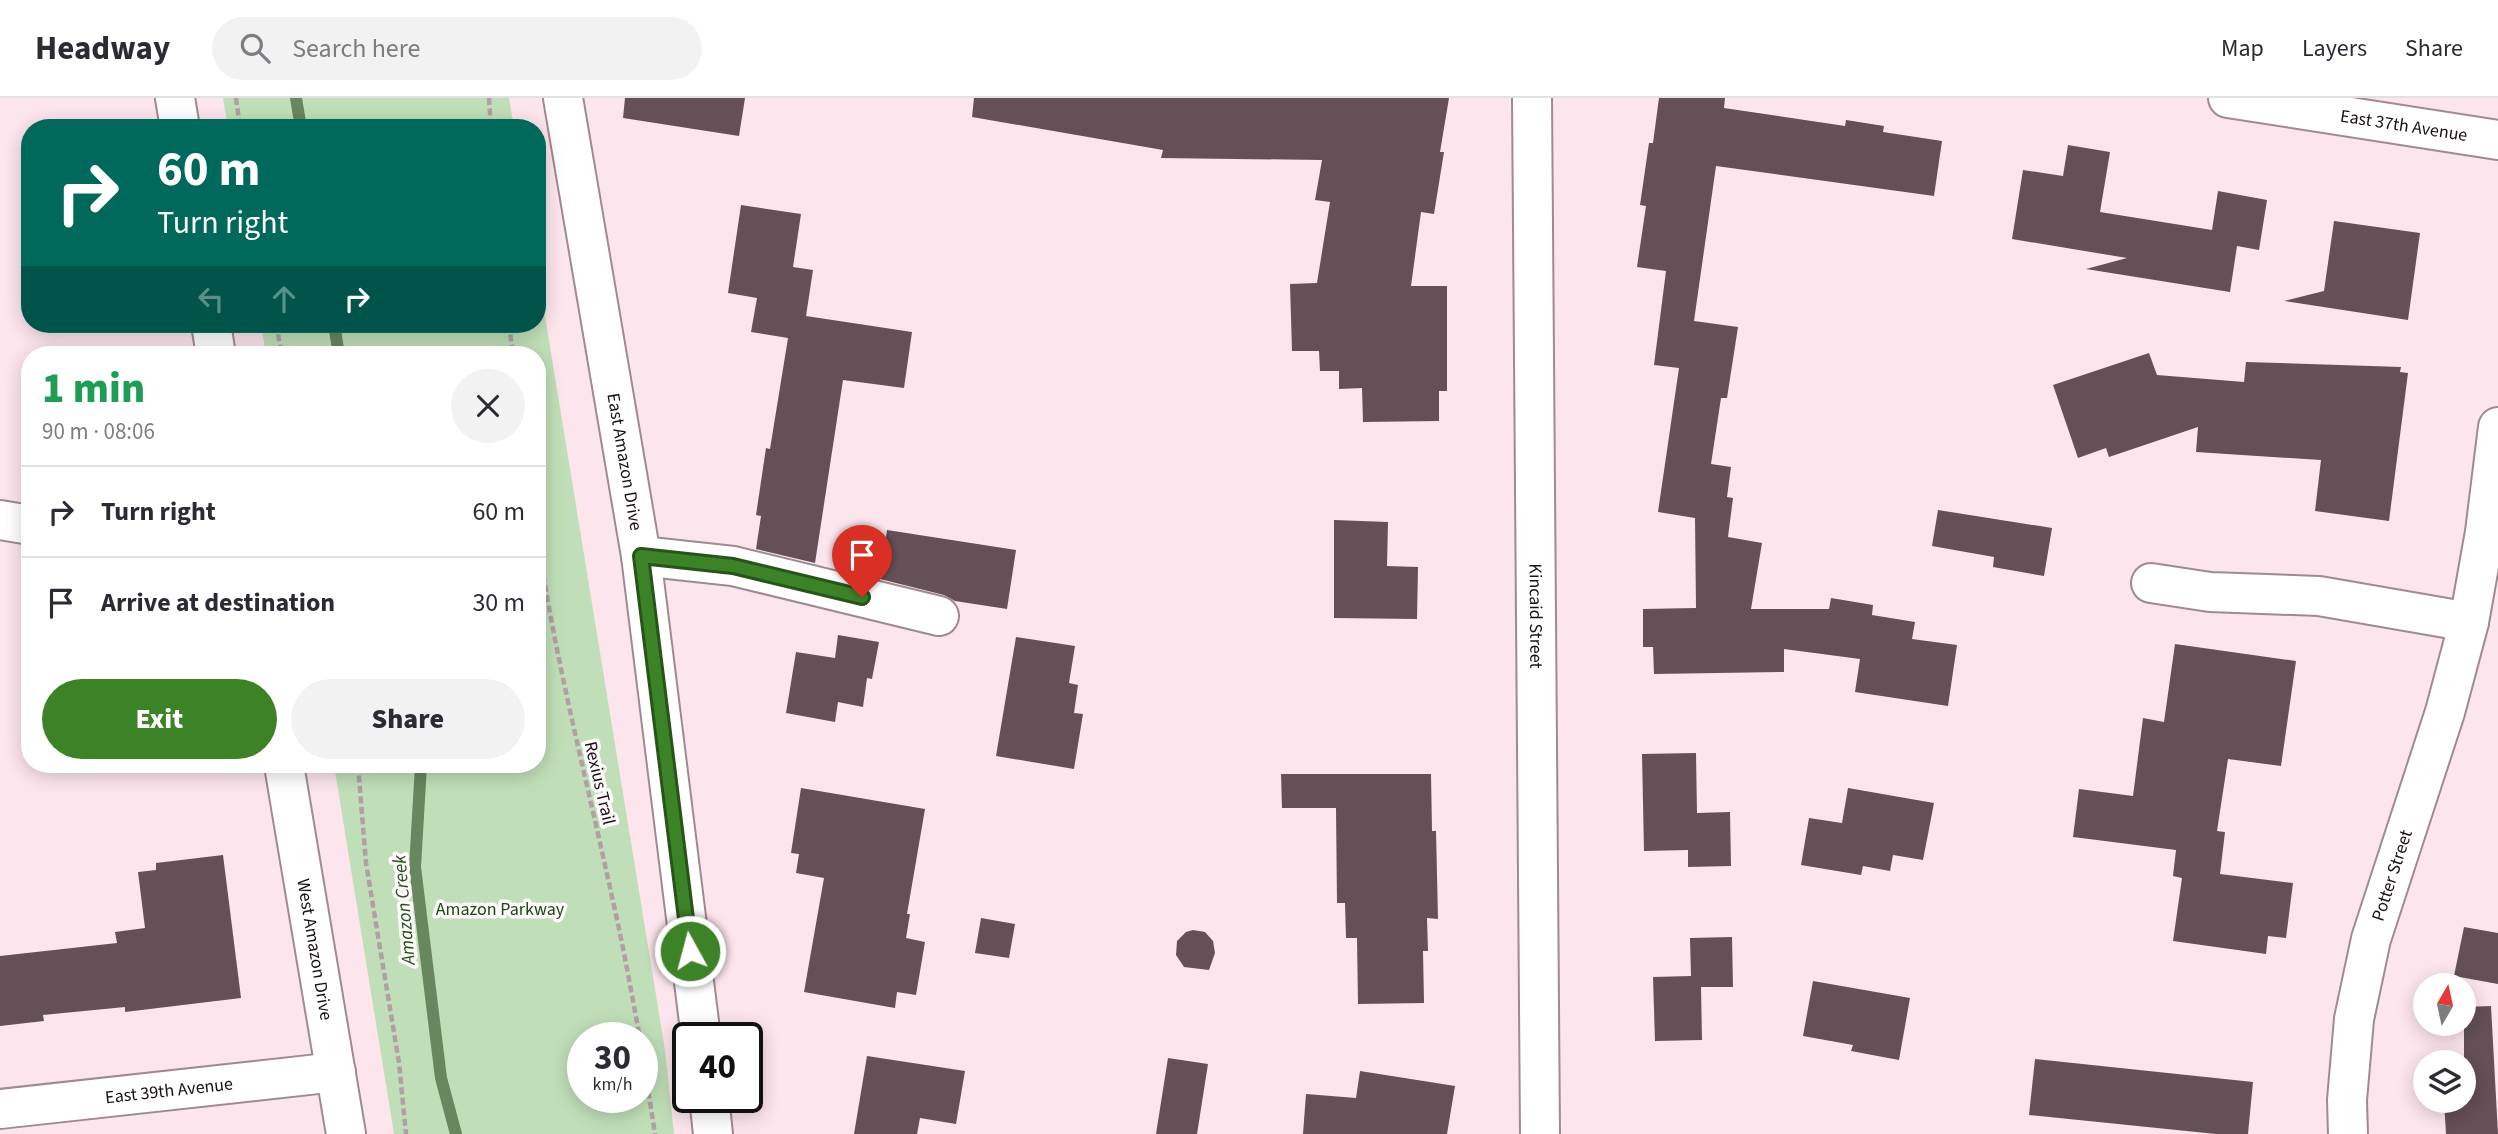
<!DOCTYPE html>
<meta charset="utf-8">
<style>
body{margin:0;font-family:"Source Sans 3",sans-serif;background:#f2f2f3;color:#2b2b33;height:100vh;display:flex;flex-direction:column;font-size:26px;white-space:nowrap}
*{box-sizing:border-box;margin:0}
p{font-size:23px;color:#7c7c81}
.icon{flex:none;width:38px;height:38px;fill:none;stroke:currentColor;stroke-width:2;stroke-linecap:round;stroke-linejoin:round}
.map{position:relative;flex:1;overflow:hidden}
.drawer{position:absolute;left:21px;top:248px;width:525px;height:427px;display:flex;flex-direction:column;background:#fff;border-radius:28px;box-shadow:0 4px 18px #0003}
.drawer>*{flex:none}
.top-card{position:absolute;left:21px;top:21px;width:525px;height:214px;border-radius:28px;box-shadow:0 4px 18px #0003;background:#00695c;color:#fff;overflow:hidden}
.needle{width:46px;rotate:9deg}
.fabs{position:absolute;left:2413px;top:875px;display:grid;gap:14px}
.fabs a{display:grid;place-items:center;width:63px;height:63px;border-radius:50%;background:#fff;box-shadow:0 4px 18px #0003;font-size:35px}
.speed{position:absolute;left:567px;top:924px;display:flex;gap:14px;font-size:35px;font-weight:700;text-align:center}
.speed>*{display:grid;place-content:center;width:91px;height:91px;border-radius:50%;background:#fff;box-shadow:0 4px 18px #0003;line-height:1}
.speed small{font-size:18px;font-weight:400}
.speed .limit{border:4px solid #111;border-radius:10px;background:#fff;color:#111}
.pin{position:absolute;display:grid;place-items:center;width:60px;height:60px;color:#fff;margin:-72px -30px;border-radius:50% 50% 50% 0;rotate:-45deg;box-shadow:0 0 7px #0007}
.pin .icon{rotate:45deg}
.me{position:absolute;width:77px;margin:-38px;rotate:353deg;stroke-linejoin:round;filter:drop-shadow(0 0 5px #0008)}
.turn{display:flex;align-items:center;gap:24px;height:147px;padding:0 21px;font-size:32px}
.turn .icon{width:91px;height:91px;stroke-width:2.5}
.turn b{display:block;font-size:49px;line-height:60px}
.lanes{display:flex;align-items:center;height:66px;padding:0 21px;background:#0003;justify-content:center;gap:35px;direction:ltr}
.lanes .off{opacity:.35}
.round{display:grid;place-items:center;flex:none;width:74px;height:74px;border-radius:37px;background:#f2f2f3}
.overview{display:flex;align-items:center;justify-content:space-between;height:119px;padding:0 21px}
h1{font-size:42px;font-weight:800;line-height:52px;color:#1e9e55}
.button{display:flex;gap:14px;margin-top:auto;padding:14px 21px}
.button a{flex:1;height:80px;border-radius:42px;background:#3c8227;color:#fff;font-size:28px;font-weight:800;line-height:80px;text-align:center}
.button a+a{background:#f2f2f3;color:#2b2b33}
ul{padding:0;list-style:none}
li{display:flex;align-items:center;gap:21px;height:91px;padding:0 21px;border-top:2px solid #e1e1e2}
li div{flex:1}
li b{display:block;font-size:26px}
li em{font-style:normal}
header{display:flex;align-items:center;gap:42px;box-sizing:border-box;height:98px;padding:0 35px;background:#fff;border-bottom:2px solid #e1e1e2}
header strong{font-size:33px}
nav{display:flex;gap:38px;margin-inline-start:auto;font-size:24px}
.search{width:490px;height:63px;background:#f2f2f3;display:flex;align-items:center;gap:18px;box-sizing:border-box;padding:0 24px;border-radius:38px;color:#7c7c81;font-size:26px}
.map>svg:first-child{display:block}
.green{fill:#c0dfb8;fill-rule:evenodd}
.lines{fill:none;stroke-linecap:round;stroke-linejoin:round}
.stream{stroke:#69875f;stroke-width:12}
.building{fill:#645056}
.minor-casing{stroke:#9f8a90;stroke-width:42}
.major-casing{stroke:#9f8a90;stroke-width:42}
.path{stroke:#b19fa5;stroke-width:4.5;stroke-dasharray:7 3.5;stroke-linecap:butt}
.minor{stroke:#fff;stroke-width:38}
.major{stroke:#fff;stroke-width:38}
.route-casing{stroke:#275419;stroke-width:18}
.route{stroke:#3c8227;stroke-width:12}
.labels{text-anchor:middle;stroke-width:7;stroke-linejoin:round;paint-order:stroke}
.street-label{font-size:18px;fill:#181013;stroke:#fdf8fa}
.park-label{font-size:18px;fill:#1c490f;stroke:#fdf8fa}
.water-label{font-size:19px;font-style:italic;fill:#224f15;stroke:#fdf8fa}
</style>
<header>
<strong>Headway</strong>
<div class="search"><svg class="icon" aria-label="search" viewBox="0 0 24 24"><circle cx="10" cy="10" r="6"/><path d="M15 15l6 6"/></svg>Search here</div>
<nav><a>Map</a><a>Layers</a><a>Share</a></nav>
</header>
<div class="map">
<svg width="2498" height="1036" viewBox="0 0 2498 1036">
<rect width="100%" height="100%" fill="#fde5ed"/>
<g class="green">
<path d="M223,0h286l5,30h-286z"/>
<path d="M537,169l128,783 9,84h-280l-60,-369h203v-410h-271l-5,-31h276zM583,940h59v59h-59z"/>
</g>
<g class="lines">
<g class="stream">
<path d="M296,0l5,30"/>
<path d="M334,226l5,31"/>
<path d="M421,667l-6,102 26,211 15,56"/>
</g>
</g>
<g class="building">
<path d="M625,0h120l-6,38 -116,-18z"/>
<path d="M974,0h475l-9,54h4l-10,62 -13,-2 -10,74h36v105h-8v30l-76,1 -1,-34 -23,1v-18h-19l-1,-20h-27l-2,-67 27,-1 13,-81 -15,-2 7,-40 -161,-2 2,-8 -191,-33z"/>
<path d="M1659,0h66l-1,10 121,18 1,-6 38,6 -1,6 59,9 -8,55 -218,-30 -22,155 44,6 -11,71h-6l-10,66 20,3 -4,30 6,1 -5,39 34,6 -11,66h78l2,-11 42,7 -1,10 43,7 -3,17 45,6 -9,61 -93,-14 5,-33 -76,-10v23l-130,2 -1,-27h-10v-38l53,-1 -1,-90 -37,-6 21,-144 -25,-3 12,-94 -29,-4 9,-61 -6,-1 9,-62h4z"/>
<path d="M2068,47l42,7 -10,60 112,18 6,-39 49,9 -8,50 -22,-4 -7,46 -144,-23 41,-11 -115,-19 11,-69 40,6z"/>
<path d="M741,107l60,9 -8,53 20,3 -7,46 106,16 -8,56 -61,-8 -28,183 -59,-14 5,-33 -5,-1 10,-67 4,1 18,-111 -37,-6 6,-34 -29,-5z"/>
<path d="M2334,123l86,12 -12,87 -124,-19 40,-10z"/>
<path d="M2149,255l8,22 87,7 2,-20 155,5 -1,5 8,1 -19,148 -74,-10 6,-51 -125,-8 2,-25 -89,30 -3,-9 -28,10 -25,-73z"/>
<path d="M1938,412l114,18 -8,48 -51,-9 1,-10 -62,-11z"/>
<path d="M1334,422l54,2 -1,44 31,1 -1,52 -83,-1z"/>
<path d="M887,432l129,20 -9,59 -52,-8 -11,-6 -64,-16z"/>
<path d="M838,537l41,7 -7,37 -5,-1 -4,29 -25,-5 -3,20 -49,-9 10,-61 39,6z"/>
<path d="M1016,539l59,9 -6,37 9,2 -4,28 9,1 -9,55 -78,-13z"/>
<path d="M2175,546l121,17 -15,105 -53,-7 -11,72 8,1 -5,42 73,9 -7,55 -18,-2 -2,18 -93,-13 9,-63 -9,-2 3,-26 -103,-13 6,-48 54,7 10,-78 21,4z"/>
<path d="M1696,655l1,60 33,-1 1,54 -43,1v-17l-44,1 -2,-97z"/>
<path d="M1281,676h150l1,57h4l2,88 -11,-1 1,33h-5l1,52 -66,1 -1,-66h-11l-1,-35h-8l-1,-95h-54z"/>
<path d="M801,690l124,21 -18,105h3l-4,24 19,4 -9,53 -19,-3 -2,16 -91,-16 20,-114 -28,-5 3,-19 -8,-1z"/>
<path d="M1848,690l86,15 -11,57 -30,-5 -3,16 -27,-5 -2,9 -60,-10 8,-47 33,5z"/>
<path d="M223,757l18,143 -116,14v-5l-82,8 1,6 -44,5v-70l117,-13 -2,-11 30,-4 -7,-56 18,-2v-7z"/>
<path d="M981,820l34,6 -6,34 -34,-5z"/>
<path d="M2464,829l34,6v51l-44,-8z"/>
<path d="M1193,832l12,2 8,9 2,12 -6,17 -25,-3 -8,-12 1,-14 9,-9z"/>
<path d="M1732,839l1,50h-32l1,53 -47,1 -2,-64 38,-1 -1,-38z"/>
<path d="M1813,883l97,17 -11,62 -48,-9 2,-6 -50,-9z"/>
<path d="M2491,908l7,128h-52l-2,-33h20v-94z"/>
<path d="M867,958l98,15 -9,53 -36,-6 -3,16h-63z"/>
<path d="M1168,960l40,6 -11,70h-41z"/>
<path d="M2035,961l218,23 -5,52h-32l-187,-19z"/>
<path d="M1360,973l95,15 -8,48h-144l3,-40 50,4z"/>
</g>
<g class="lines">
<defs>
<g id="minor">
<path id="s1" d="M563,0l78,458 60,482"/>
<path id="s2" d="M1532,0l8,1036"/>
<path id="s3" d="M2228,0l270,42"/>
<path d="M0,422l30,5"/>
<path d="M641,458l92,10 206,50"/>
<path d="M2151,485l59,9 109,4 150,26"/>
<path d="M709,999l4,37"/>
<path id="s4" d="M0,1011l336,-37"/>
<path id="s5" d="M2348,1036l-1,-34 7,-81 17,-80 74,-227 24,-90 16,-90 13,-105"/>
</g>
<g id="major">
<path d="M175,0l5,30"/>
<path d="M211,226l5,31"/>
<path id="s6" d="M284,667l62,369"/>
</g>
</defs>
<use href="#minor" class="minor-casing"/>
<use href="#major" class="major-casing"/>
<g class="path">
<path d="M236,0l4,30"/>
<path d="M489,0l2,30"/>
<path d="M276,226l6,31"/>
<path d="M509,226l4,31"/>
<path d="M537,435c17,123 49,243 75,364 11,47 19,94 28,141"/>
<path d="M358,667l8,98 33,200 7,71"/>
<path d="M642,952l13,84"/>
</g>
<use href="#minor" class="minor"/>
<use href="#major" class="major"/>
</g>
<g class="lines">
<defs>
<path id="route" d="M690,853l-49,-395 92,10 129,31"/>
</defs>
<use href="#route" class="route-casing"/>
<use href="#route" class="route"/>
</g>
<g class="labels">
<g class="street-label">
<text dy="6" stroke="none"><textPath href="#s3" startOffset="178">East 37th Avenue</textPath></text>
<text dy="6" stroke="none"><textPath href="#s1" startOffset="369">East Amazon Drive</textPath></text>
<text dy="6" stroke="none"><textPath href="#s2" startOffset="518">Kincaid Street</textPath></text>
<text transform="translate(600 685) rotate(77)" y="6">Rexius Trail</text>
<text dy="6" stroke="none"><textPath href="#s5" startOffset="264">Potter Street</textPath></text>
<text dy="6" stroke="none"><textPath href="#s6" startOffset="187">West Amazon Drive</textPath></text>
<text dy="6" stroke="none"><textPath href="#s4" startOffset="170">East 39th Avenue</textPath></text>
</g>
<g class="park-label">
<text x="500" y="817">Amazon Parkway</text>
</g>
<g class="water-label">
<text transform="translate(403 812) rotate(-95)" y="7">Amazon Creek</text>
</g>
</g>
</svg>
<div class="fabs">
<a><svg class="needle" viewBox="-14 -14 28 28"><path d="M0-13l5 13h-10z" fill="#e53935"/><path d="M0 13l5-13h-10z" fill="#7c7c81"/></svg></a>
<a><svg class="icon" aria-label="layers" viewBox="0 0 24 24"><path d="M12 4l9 5-9 5-9-5zM3 14l9 5 9-5"/></svg></a>
</div>
<div class="speed"><div>30<small>km/h</small></div><div class="limit">40</div></div>
<div class="pin" style="left:862px;top:499px;background:#d93025"><svg class="icon" aria-label="arrive" viewBox="0 0 24 24"><path d="M6 21V4h12l-3 4 3 4H6"/></svg></div>
<svg class="me" style="left:690px;top:853px" viewBox="-20 -20 40 40"><circle r="17" fill="#3c8227" stroke="#fff" stroke-width="3"/><path d="M0-11L8 9 0 5-8 9z" fill="#fff"/></svg>
<div class="top-card">
<div class="turn"><svg class="icon" aria-label="right" viewBox="0 0 24 24"><path d="M7 20v-9h11M14 6l5 5-5 5"/></svg><div><b>60 m</b>Turn right</div></div>
<div class="lanes"><svg class="icon off" aria-label="left" viewBox="0 0 24 24"><path d="M17 20v-9H6M10 6l-5 5 5 5"/></svg><svg class="icon off" aria-label="ahead" viewBox="0 0 24 24"><path d="M12 20V5M6 11l6-6 6 6"/></svg><svg class="icon" aria-label="right" viewBox="0 0 24 24"><path d="M7 20v-9h11M14 6l5 5-5 5"/></svg></div>
</div>
<section class="drawer">
<div class="overview"><div><h1>1 min</h1><p>90 m · 08:06</p></div><a class="round"><svg class="icon" aria-label="close" viewBox="0 0 24 24"><path d="M6 6l12 12M18 6L6 18"/></svg></a></div>
<ul>
<li><svg class="icon" aria-label="right" viewBox="0 0 24 24"><path d="M7 20v-9h11M14 6l5 5-5 5"/></svg><div><b>Turn right</b></div><em>60 m</em></li>
<li><svg class="icon" aria-label="arrive" viewBox="0 0 24 24"><path d="M6 21V4h12l-3 4 3 4H6"/></svg><div><b>Arrive at destination</b></div><em>30 m</em></li>
</ul>
<div class="button"><a>Exit</a><a>Share</a></div>
</section>
</div>
